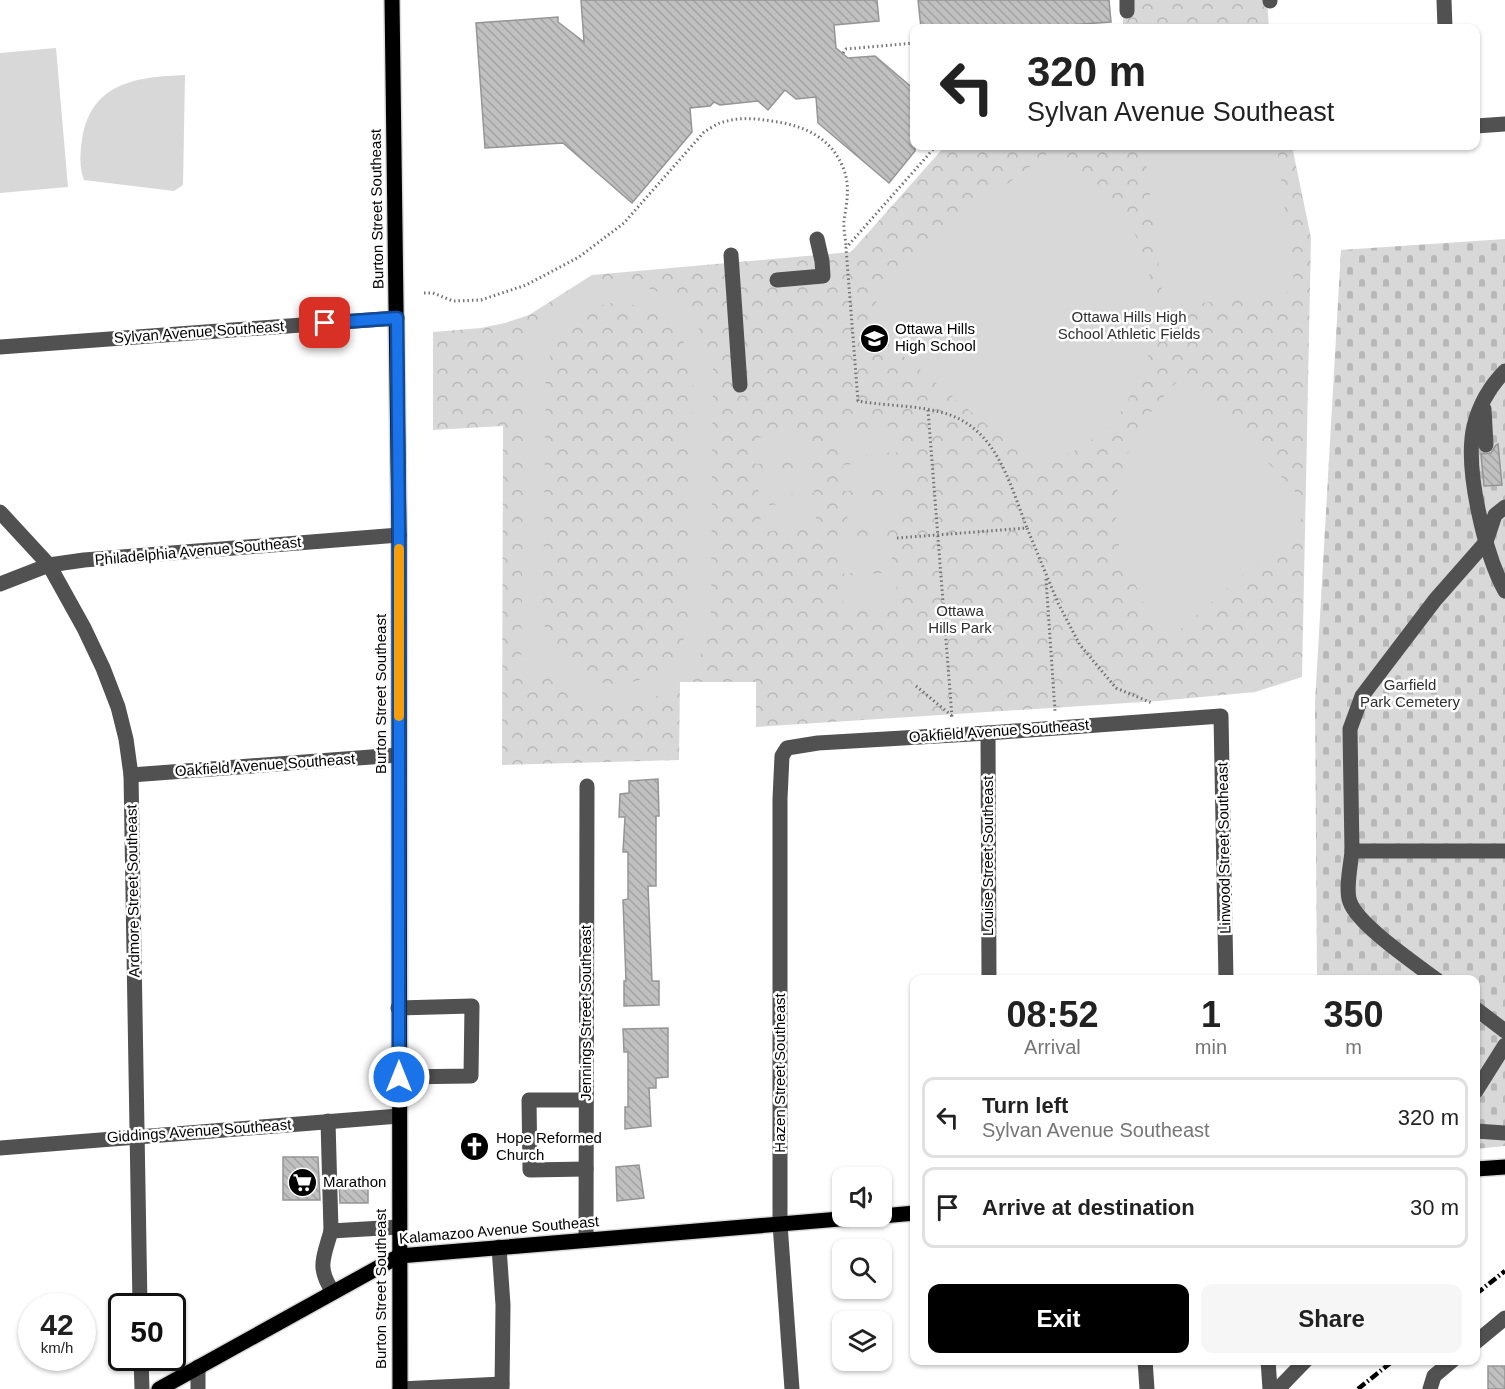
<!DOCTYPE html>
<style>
body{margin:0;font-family:Helvetica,sans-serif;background:#f6f6f6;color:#222;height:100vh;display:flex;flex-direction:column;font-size:22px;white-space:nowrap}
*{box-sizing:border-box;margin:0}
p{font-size:20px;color:#767676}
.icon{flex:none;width:33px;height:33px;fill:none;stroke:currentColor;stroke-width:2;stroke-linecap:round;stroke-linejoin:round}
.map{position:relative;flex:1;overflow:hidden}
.panel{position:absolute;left:910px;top:975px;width:570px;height:390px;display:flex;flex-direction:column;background:#fff;border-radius:12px;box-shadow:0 2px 4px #0004}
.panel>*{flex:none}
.banner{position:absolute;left:910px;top:24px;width:570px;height:126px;border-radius:12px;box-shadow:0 2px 4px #0004;background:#fff;color:#222;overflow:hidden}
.fabs{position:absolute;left:832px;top:1167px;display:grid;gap:12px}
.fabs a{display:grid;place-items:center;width:60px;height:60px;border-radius:12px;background:#fff;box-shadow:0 2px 4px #0004;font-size:30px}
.speed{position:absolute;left:18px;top:1293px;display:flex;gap:12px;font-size:30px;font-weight:700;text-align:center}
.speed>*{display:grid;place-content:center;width:78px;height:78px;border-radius:50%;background:#fff;box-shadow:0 2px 4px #0004;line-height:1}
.speed small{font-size:15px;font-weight:400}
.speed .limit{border:3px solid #111;border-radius:9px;background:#fff;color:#111}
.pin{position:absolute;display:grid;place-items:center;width:51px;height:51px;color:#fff;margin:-26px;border-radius:12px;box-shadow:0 3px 9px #0006}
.me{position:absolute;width:66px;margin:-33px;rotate:0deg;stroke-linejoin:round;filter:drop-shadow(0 0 4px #0008)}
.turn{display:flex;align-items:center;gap:21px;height:126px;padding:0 18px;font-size:27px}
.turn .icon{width:78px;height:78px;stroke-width:2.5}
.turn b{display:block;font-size:42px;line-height:51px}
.eta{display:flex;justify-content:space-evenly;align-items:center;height:102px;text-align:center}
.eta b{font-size:36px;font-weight:800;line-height:42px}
.action{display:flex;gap:12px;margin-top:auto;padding:12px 18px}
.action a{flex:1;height:69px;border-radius:12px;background:#000;color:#fff;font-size:24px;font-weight:800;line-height:69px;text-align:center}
.action a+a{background:#f6f6f6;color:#222}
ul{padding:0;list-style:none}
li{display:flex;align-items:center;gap:18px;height:81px;margin:0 12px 9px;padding:0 6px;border:3px solid #e0e0e0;border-radius:12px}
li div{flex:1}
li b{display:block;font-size:22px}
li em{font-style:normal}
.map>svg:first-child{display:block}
.cemetery{fill:url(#cemetery-stones)}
.park{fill:url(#park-crowns)}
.garden{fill:#d8d8d8;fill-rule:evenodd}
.building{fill:url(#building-back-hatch);stroke:#959595;stroke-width:1.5}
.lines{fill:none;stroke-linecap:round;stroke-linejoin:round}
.major-casing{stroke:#dbdbdb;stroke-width:18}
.path{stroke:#737373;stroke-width:3;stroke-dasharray:1.5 3;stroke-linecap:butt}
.minor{stroke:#515151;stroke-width:15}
.major{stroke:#000;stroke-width:15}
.rail{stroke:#000;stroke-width:4.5;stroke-dasharray:9 3 1.5 3;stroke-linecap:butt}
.route-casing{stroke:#114b97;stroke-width:15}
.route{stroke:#1a73e8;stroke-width:10}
.slow{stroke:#f59e0b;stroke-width:10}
.labels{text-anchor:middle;stroke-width:5;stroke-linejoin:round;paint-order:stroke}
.street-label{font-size:15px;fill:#000;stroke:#fff}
.park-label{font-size:15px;fill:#2f2f2f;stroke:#fff}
.poi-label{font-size:15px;fill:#000;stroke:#fff;text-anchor:start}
</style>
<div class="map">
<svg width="1505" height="1389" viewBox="0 0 1505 1389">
<defs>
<pattern id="cemetery-stones" width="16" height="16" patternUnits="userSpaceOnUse" patternTransform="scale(1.5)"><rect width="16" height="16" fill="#d8d8d8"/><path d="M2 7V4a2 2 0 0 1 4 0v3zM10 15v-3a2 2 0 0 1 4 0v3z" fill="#b8b8b8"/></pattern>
<pattern id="park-crowns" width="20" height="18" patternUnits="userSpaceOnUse" patternTransform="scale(1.5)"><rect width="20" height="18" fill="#d8d8d8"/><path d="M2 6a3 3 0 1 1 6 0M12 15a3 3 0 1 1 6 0" fill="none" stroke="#b8b8b8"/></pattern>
<pattern id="building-back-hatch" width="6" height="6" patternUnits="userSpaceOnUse" patternTransform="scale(1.5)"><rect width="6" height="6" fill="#c0c0c0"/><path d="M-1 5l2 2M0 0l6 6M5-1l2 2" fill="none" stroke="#a3a3a3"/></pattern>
</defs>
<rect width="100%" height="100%" fill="#fff"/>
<path class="cemetery" d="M1505,239v907l-29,3v-169h-159l-2,-277 26,-453z"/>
<g class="park">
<path d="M1123,0h144l2,28h-146z"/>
<path d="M945,146h347l19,92 -9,439 -47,15 -97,9 -402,26v-45h-76l-1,78 -177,5 1,-339 -70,4v-98l48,-4 24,-5 24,-8 63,-40 259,-23z"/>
</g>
<g class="garden">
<path d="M56,48l12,139 -68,6v-140z"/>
<path d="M185,75l-2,110 -9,6 -90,-11c-5,-13 -4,-27 -2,-41 9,-57 55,-62 103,-64z"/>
<path d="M1144,146h133l18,145 -131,17z"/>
<path d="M1048,153c23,13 49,26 66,48 43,54 54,131 18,192 -5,8 -10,19 -17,27 -21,22 -48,36 -76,48l-162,-134 -1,-50z"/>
<path d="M623,282c53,9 79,34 90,86l-2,250c-3,13 -5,27 -12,39 -28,51 -98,64 -143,28 -6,-5 -10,-12 -15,-18l-1,12 -19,1 4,-352h12c28,-34 42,-43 86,-46zM615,302c45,4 73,27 78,73l-5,252c-4,12 -8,24 -17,33 -35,38 -104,30 -123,-21 -3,-7 -3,-15 -5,-22l3,-248c12,-40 27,-59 69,-67z"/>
<path d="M1185,374l116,124v26l-129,113c-8,-9 -18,-18 -25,-28 -5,-7 -8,-17 -12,-25 -5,-10 -12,-22 -15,-33 -15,-72 14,-129 65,-177z"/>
<path d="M894,426l4,26 -56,4 -2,-26z"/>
<path d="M809,433l2,26 -55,5 -2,-26z"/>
<path d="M897,460l2,27 -54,4 -2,-26z"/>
<path d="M812,468l2,25 -55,4 -2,-25z"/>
<path d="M900,495l2,26 -54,4 -2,-26z"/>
<path d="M814,501l3,27 -56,4 -1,-26z"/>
<path d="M890,538l3,31 -53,5 -2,-31z"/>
<path d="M895,572l3,32 -55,4 -2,-32z"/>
</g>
<g class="building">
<path d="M581,0h296l2,21 -45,4 2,23 12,10 27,-2 40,34v61l-26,32 -71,-60 -2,-26 -20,2 -11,-9 -17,20 -10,-9 -38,4 -6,-3 -4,4 -20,2 2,24 -60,71 -69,-60 -78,5 -9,-125 82,-6v5l26,20z"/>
<path d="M918,0h191l2,22 -56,4 1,2h-135z"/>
<path d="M1498,444l4,41 -18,1 -3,-32 10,-1 5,-8z"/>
<path d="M658,779l1,37h-3v70h-8l4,95h7v24l-35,1v-25h2l-3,-81 5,-1v-47h-5l2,-35h-6l1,-23 9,-1v-12z"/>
<path d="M668,1028v49l-12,1v10h-7l2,38 -26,3v-22h3v-55h-4l-1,-23z"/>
<path d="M283,1157h35l2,43h-37z"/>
<path d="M639,1165l5,33 -27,3 -1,-34z"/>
<path d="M339,1178h29v25h-28z"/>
<rect x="1488" y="1366" width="17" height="23"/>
</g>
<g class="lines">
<defs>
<g id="major">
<path d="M392,0l7,535 1,854"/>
<path d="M1476,1169l29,-2"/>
<path d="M882,1216l33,-3"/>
<path d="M159,1389l240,-133 477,-40"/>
</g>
</defs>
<use href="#major" class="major-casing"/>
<g class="path">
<path d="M843,53l3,-4 69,-6"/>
<path d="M936,146l-90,102 12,153c27,5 56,4 82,11 56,13 69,70 87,116"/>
<path d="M424,293h9l20,8 28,-1 45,-15 53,-28 45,-34 80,-91c5,-3 11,-7 16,-9 17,-6 34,-5 51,-2 32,4 61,16 73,49 6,17 3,32 0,50 -1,9 2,19 2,28"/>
<path d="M928,410l24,307"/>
<path d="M897,538l130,-10 31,75 22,42 36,43 36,15"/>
<path d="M1046,579l9,132"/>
<path d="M916,686l36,30"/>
</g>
<g class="minor">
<path d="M1127,0v11"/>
<path d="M1270,0v1"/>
<path d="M1444,0l1,28"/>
<path d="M1476,126l29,-2"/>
<path d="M731,255l9,130"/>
<path d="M777,280l46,-4 -1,-15 -5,-22"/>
<path d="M0,347l397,-29"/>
<path d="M1505,371c-15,15 -26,35 -31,55 -10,42 11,128 31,165"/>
<path d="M1484,409l2,36"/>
<path d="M1505,507l-10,8 -9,27 -51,58 -73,96 -12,33 2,122h153"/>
<path d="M0,512l49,53 35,63 19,40 15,39 8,32 5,36 9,531"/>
<path d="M0,584l49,-19 35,-5 315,-25"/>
<path d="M988,733l1,247"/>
<path d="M131,775l267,-20"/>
<path d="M1352,851c-1,13 -7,39 -2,51 8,23 66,62 87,78"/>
<path d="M398,1008l74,-2 -1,70 -72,1"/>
<path d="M1476,1009l29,22"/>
<path d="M1476,1091l29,-46"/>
<path d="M328,1121l3,110c-7,26 -15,36 2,61"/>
<path d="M1476,1131l29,2"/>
<path d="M0,1148l399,-32"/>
<path d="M586,1169l-56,1 -1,-70h57"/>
<path d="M331,1231l68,-4"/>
<path d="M586,1240l1,-454"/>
<path d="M499,1247l4,58 -1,84"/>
<path d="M1476,1342l29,-24"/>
<path d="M141,1358l1,31"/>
<path d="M1145,1360l2,29"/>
<path d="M1268,1360l2,29"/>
<path d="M198,1389v-22"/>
<path d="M400,1389l102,-5"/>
<path d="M792,1389l-12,-165v-425l2,-43 5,-8 31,-5 170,-10 233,-17 5,264"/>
<path d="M1278,1389l28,-29"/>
<path d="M1430,1389l4,-13 19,-16"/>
</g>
<use href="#major" class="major"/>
<g class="rail">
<path d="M1476,1294l29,-23"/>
<path d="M1358,1389l36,-29"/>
</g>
</g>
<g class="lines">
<defs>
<path id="route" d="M325,323l72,-5 2,217v542"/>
</defs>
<use href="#route" class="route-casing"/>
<use href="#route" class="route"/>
<path class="slow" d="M399,716v-167"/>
</g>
<defs>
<symbol id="school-disc" viewBox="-11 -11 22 22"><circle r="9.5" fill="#000" stroke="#fff"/><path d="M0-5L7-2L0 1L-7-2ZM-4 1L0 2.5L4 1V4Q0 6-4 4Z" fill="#fff"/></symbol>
<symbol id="church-disc" viewBox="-11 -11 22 22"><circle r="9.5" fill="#000" stroke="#fff"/><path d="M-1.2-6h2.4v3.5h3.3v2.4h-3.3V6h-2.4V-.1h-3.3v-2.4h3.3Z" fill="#fff"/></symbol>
<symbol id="supermarket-disc" viewBox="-11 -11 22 22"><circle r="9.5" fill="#000" stroke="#fff"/><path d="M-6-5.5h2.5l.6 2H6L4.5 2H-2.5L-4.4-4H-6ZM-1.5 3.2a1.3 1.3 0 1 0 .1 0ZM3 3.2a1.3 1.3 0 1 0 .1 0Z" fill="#fff"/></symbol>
</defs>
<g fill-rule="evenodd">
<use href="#school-disc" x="858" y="322" width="33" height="33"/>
<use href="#church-disc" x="458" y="1130" width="33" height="33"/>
<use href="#supermarket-disc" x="286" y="1166" width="33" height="33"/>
</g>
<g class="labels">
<g class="street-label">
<text transform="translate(377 209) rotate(-91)" y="5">Burton Street Southeast</text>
<text transform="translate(199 332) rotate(-4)" y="5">Sylvan Avenue Southeast</text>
<text transform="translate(198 551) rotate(-5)" y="5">Philadelphia Avenue Southeast</text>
<text transform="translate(381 694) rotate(-90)" y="5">Burton Street Southeast</text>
<text transform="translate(999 731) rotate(-4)" y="5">Oakfield Avenue Southeast</text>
<text transform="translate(265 765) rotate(-4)" y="5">Oakfield Avenue Southeast</text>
<text transform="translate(1224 848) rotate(-91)" y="5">Linwood Street Southeast</text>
<text transform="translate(988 856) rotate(-90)" y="5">Louise Street Southeast</text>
<text transform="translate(133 891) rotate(-91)" y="5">Ardmore Street Southeast</text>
<text transform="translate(586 1013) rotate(-90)" y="5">Jennings Street Southeast</text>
<text transform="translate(780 1073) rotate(-90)" y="5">Hazen Street Southeast</text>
<text transform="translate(199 1131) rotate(-4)" y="5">Giddings Avenue Southeast</text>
<text transform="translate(499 1230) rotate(-5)" y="5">Kalamazoo Avenue Southeast</text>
<text transform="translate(381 1289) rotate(-90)" y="5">Burton Street Southeast</text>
</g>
<g class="park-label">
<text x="1129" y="322">Ottawa Hills High<tspan x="1129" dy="17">School Athletic Fields</tspan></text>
<text x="960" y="616">Ottawa<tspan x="960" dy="17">Hills Park</tspan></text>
<text x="1410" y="690">Garfield<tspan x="1410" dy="17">Park Cemetery</tspan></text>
</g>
<g class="poi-label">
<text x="895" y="334">Ottawa Hills<tspan x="895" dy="17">High School</tspan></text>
<text x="496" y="1143">Hope Reformed<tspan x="496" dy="17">Church</tspan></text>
<text x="323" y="1187">Marathon</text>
</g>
</g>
</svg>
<div class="fabs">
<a><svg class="icon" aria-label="sound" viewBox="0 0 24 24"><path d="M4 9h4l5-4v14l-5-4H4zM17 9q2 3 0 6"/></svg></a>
<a><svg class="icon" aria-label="search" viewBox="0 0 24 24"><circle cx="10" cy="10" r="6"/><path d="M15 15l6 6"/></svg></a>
<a><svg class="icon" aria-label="layers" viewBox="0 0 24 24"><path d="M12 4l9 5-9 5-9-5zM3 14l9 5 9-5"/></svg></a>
</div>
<div class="speed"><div>42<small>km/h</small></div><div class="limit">50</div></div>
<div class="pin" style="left:325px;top:323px;background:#d93025"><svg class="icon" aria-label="arrive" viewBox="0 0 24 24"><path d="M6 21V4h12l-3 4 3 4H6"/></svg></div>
<svg class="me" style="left:399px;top:1077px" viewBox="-20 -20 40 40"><circle r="17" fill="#1a73e8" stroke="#fff" stroke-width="3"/><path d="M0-11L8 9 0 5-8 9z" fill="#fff"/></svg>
<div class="banner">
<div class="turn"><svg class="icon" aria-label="left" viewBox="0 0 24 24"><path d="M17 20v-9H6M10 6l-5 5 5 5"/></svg><div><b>320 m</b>Sylvan Avenue Southeast</div></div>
</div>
<section class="panel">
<div class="eta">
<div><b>08:52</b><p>Arrival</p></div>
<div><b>1</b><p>min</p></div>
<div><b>350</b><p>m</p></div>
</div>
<ul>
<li><svg class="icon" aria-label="left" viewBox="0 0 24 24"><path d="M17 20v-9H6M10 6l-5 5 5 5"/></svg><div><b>Turn left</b><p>Sylvan Avenue Southeast</p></div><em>320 m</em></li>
<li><svg class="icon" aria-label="arrive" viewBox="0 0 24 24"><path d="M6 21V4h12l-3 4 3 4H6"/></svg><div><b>Arrive at destination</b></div><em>30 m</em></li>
</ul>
<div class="action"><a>Exit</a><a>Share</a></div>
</section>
</div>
